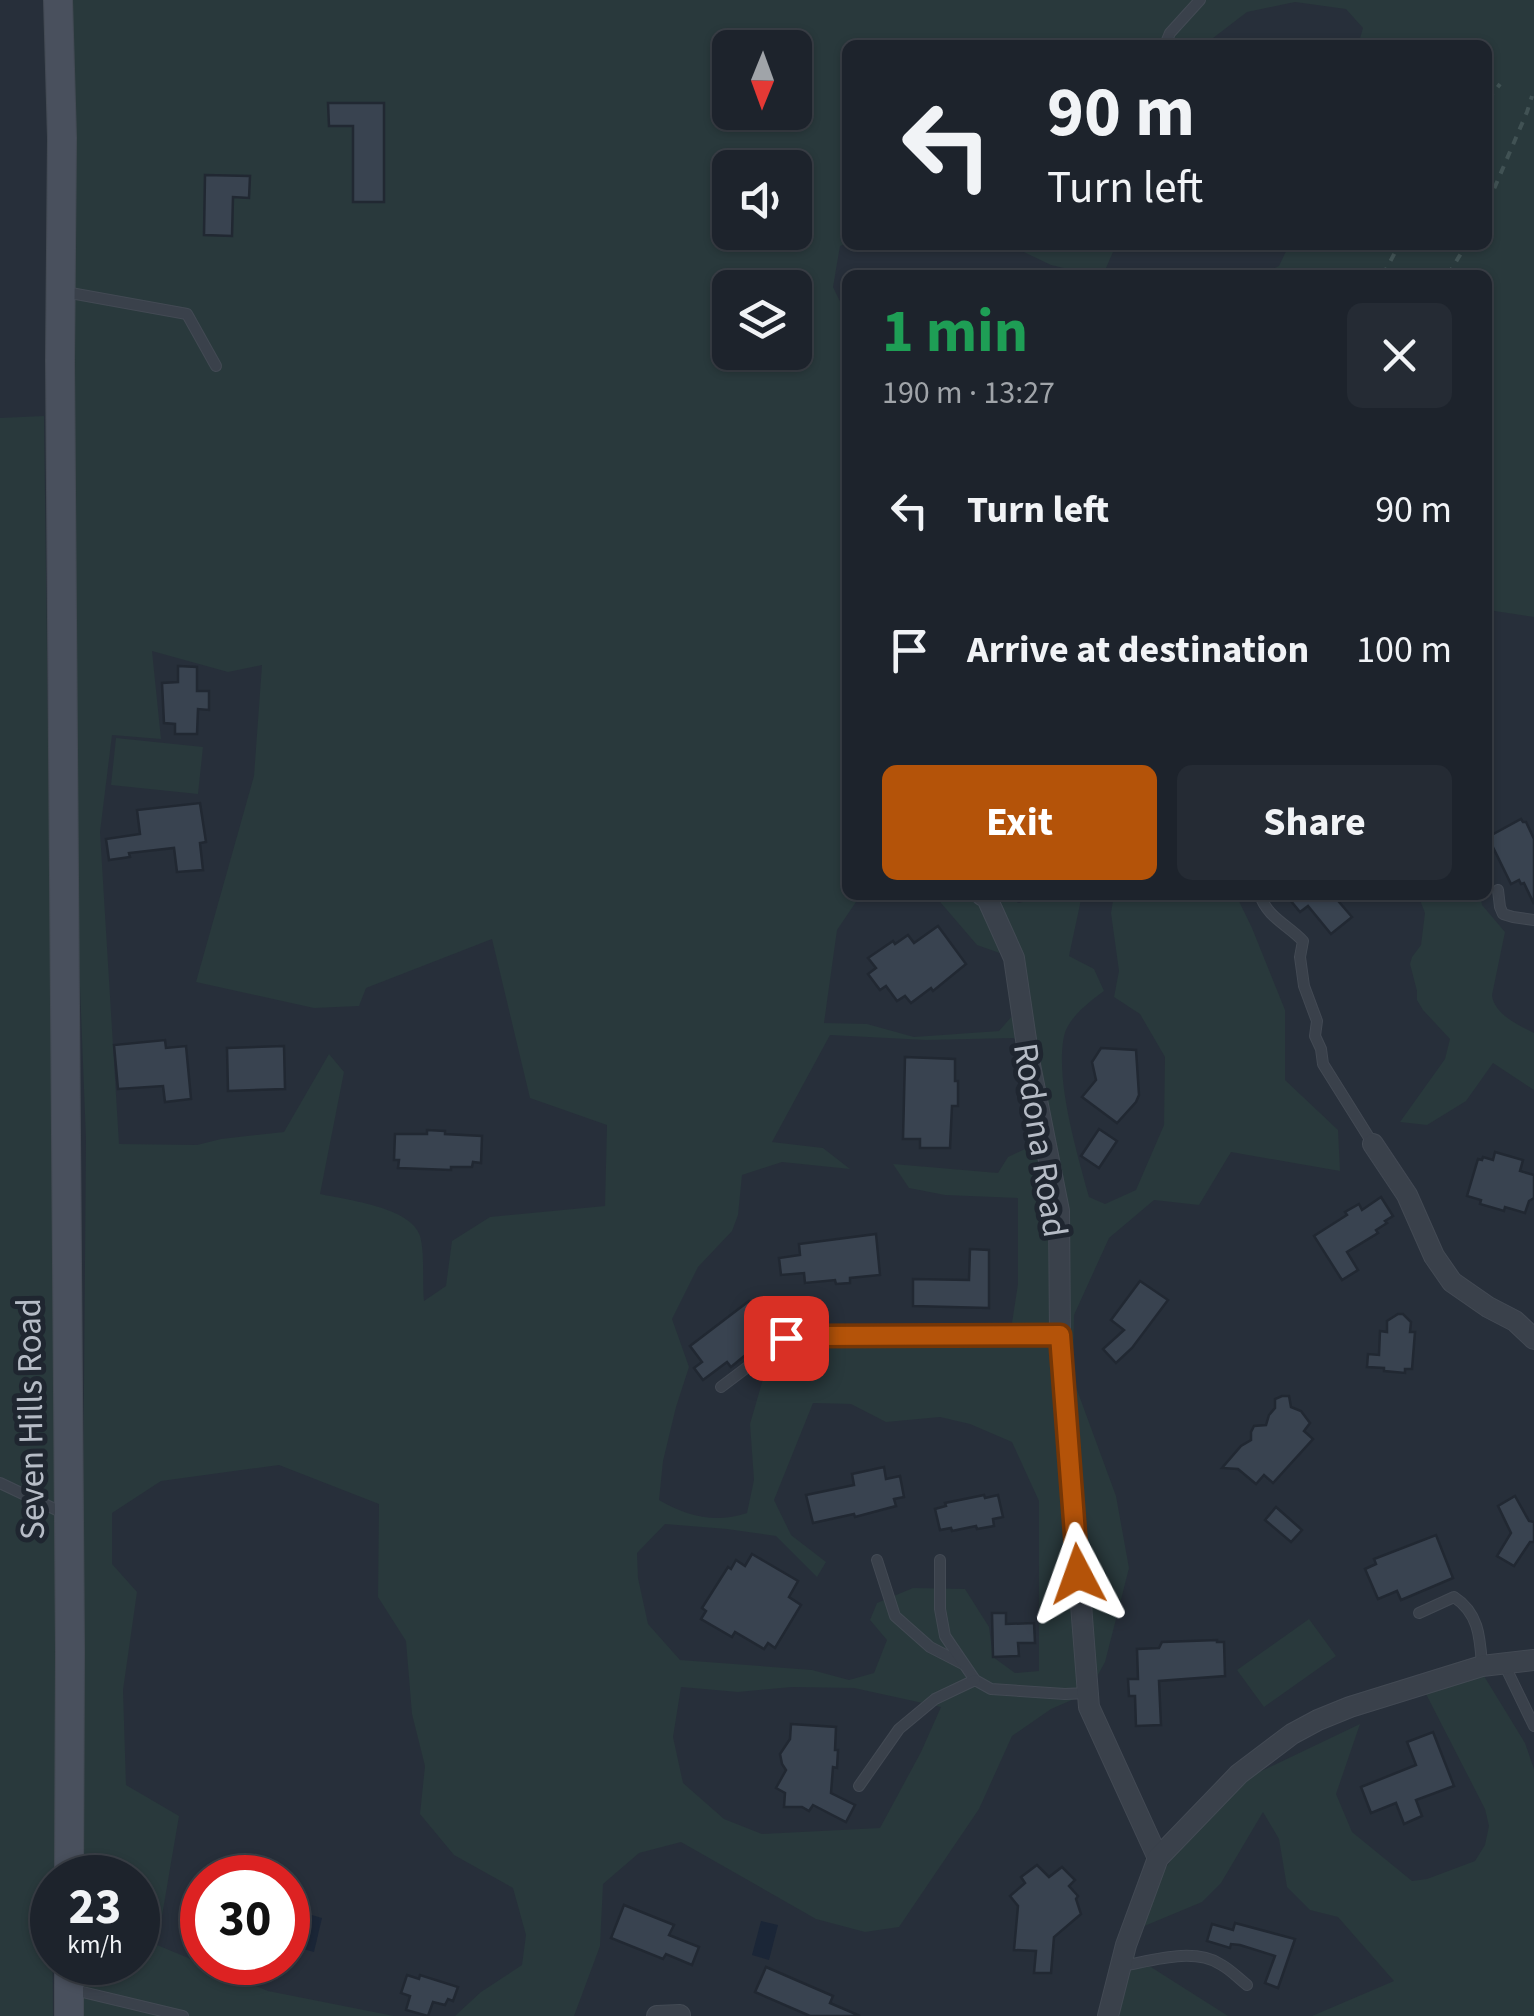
<!DOCTYPE html>
<meta charset="utf-8">
<style>
body{margin:0;font-family:"Source Sans 3",sans-serif;background:#252b34;color:#f1f3f6;height:100vh;display:flex;flex-direction:column;font-size:38px;white-space:nowrap}
*{box-sizing:border-box;margin:0}
p{font-size:32px;color:#a0a4a9}
.icon{flex:none;width:55px;height:55px;fill:none;stroke:currentColor;stroke-width:2;stroke-linecap:round;stroke-linejoin:round}
.map{position:relative;flex:1;overflow:hidden}
.panel{position:absolute;left:842px;top:270px;width:650px;height:630px;display:flex;flex-direction:column;background:#1d232c;border-radius:15px;box-shadow:0 2px 8px #0004,0 0 0 2px #3b4048}
.panel>*{flex:none}
.top-card{position:absolute;left:842px;top:40px;width:650px;height:210px;border-radius:15px;box-shadow:0 2px 8px #0004,0 0 0 2px #3b4048;background:#1d232c;color:#f1f3f6;overflow:hidden}
.needle{width:65px;rotate:181deg}
.controls{position:absolute;left:712px;top:30px;display:grid;gap:20px}
.controls a{display:grid;place-items:center;width:100px;height:100px;border-radius:15px;background:#1d232c;box-shadow:0 2px 8px #0004,0 0 0 2px #3b4048;font-size:50px}
.speed{position:absolute;left:30px;top:1855px;display:flex;gap:20px;font-size:50px;font-weight:700;text-align:center}
.speed>*{display:grid;place-content:center;width:130px;height:130px;border-radius:50%;background:#1d232c;box-shadow:0 2px 8px #0004,0 0 0 2px #3b4048;line-height:1}
.speed small{font-size:25px;font-weight:400}
.speed .limit{border:15px solid #d22;background:#fff;color:#111}
.pin{position:absolute;display:grid;place-items:center;width:85px;height:85px;color:#fff;margin:-42px;border-radius:20px;box-shadow:0 5px 15px #0006}
.me{position:absolute;width:110px;margin:-55px;rotate:356deg;stroke-linejoin:round;filter:drop-shadow(0 0 8px #0008)}
.turn{display:flex;align-items:center;gap:35px;height:210px;padding:0 40px;font-size:45px}
.turn .icon{width:130px;height:130px;stroke-width:2.5}
.turn b{display:block;font-size:70px;line-height:85px}
.round{display:grid;place-items:center;flex:none;width:105px;height:105px;border-radius:15px;background:#252b34}
.summary{display:flex;align-items:center;justify-content:space-between;height:170px;padding:0 40px}
h1{font-size:60px;font-weight:700;line-height:75px;color:#1e9e55}
.button{display:flex;gap:20px;margin-top:auto;padding:20px 40px}
.button a{flex:1;height:115px;border-radius:15px;background:#b45309;color:#fff;font-size:40px;font-weight:700;line-height:115px;text-align:center}
.button a+a{background:#252b34;color:#f1f3f6}
ul{padding:0;list-style:none}
li{display:flex;align-items:center;gap:30px;height:140px;padding:0 40px}
li div{flex:1}
li b{display:block;font-size:38px}
li em{font-style:normal}
.map>svg:first-child{display:block}
.green{fill:#29393c;fill-rule:evenodd}
.water{fill:#1b2637}
.building{fill:#394350;stroke:#212832;stroke-width:2.5}
.lines{fill:none;stroke-linecap:round;stroke-linejoin:round}
.service-casing{stroke:#434a54;stroke-width:12}
.minor-casing{stroke:#434a54;stroke-width:22}
.secondary-casing{stroke:#434a54;stroke-width:30}
.path{stroke:#415254;stroke-width:4;stroke-dasharray:8 8;stroke-linecap:butt}
.service{stroke:#3a414b;stroke-width:10}
.minor{stroke:#3a414b;stroke-width:20}
.secondary{stroke:#49505d;stroke-width:28}
.route-casing{stroke:#753606;stroke-width:25}
.route{stroke:#b45309;stroke-width:18}
.labels{text-anchor:middle;stroke-width:10;stroke-linejoin:round;paint-order:stroke}
.street-label{font-size:35px;fill:#b6bcc6;stroke:#1f2630}
</style>
<div class="map">
<svg width="1534" height="2016" viewBox="0 0 1534 2016">
<rect width="100%" height="100%" fill="#272f3a"/>
<g class="green">
<path d="M68,0h1466v617l-46,-7v-335h-228l19,-9 10,-21h199v-200h-130l5,-17 -17,-19 -51,-7 -48,10 -43,33h-356l-1,198 -7,3 -7,41 15,31v577h152l19,8 26,-8h37l-13,61 25,13 10,22c-14,10 -36,27 -40,45 -9,44 13,117 25,161l16,7 31,-14 28,-65 1,-68 -25,-43 -26,-17 5,-26 -8,-58 3,-18h122l16,33 33,82v70l53,50 2,41 -109,-19 -32,53 -45,-5 -45,38 -35,77 -1,64 43,117 13,72 -24,94 -17,31 -37,16 -39,27 -33,73 -80,118 -34,5 -49,-13 -135,-77 -42,11 -36,31 -3,62 -26,70h-119l26,-24 41,-27 4,-30 -13,-47 -59,-33 -34,-41 5,-48 -13,-52 -6,-73 -28,-44 1,-93 -100,-39 -118,16 -49,32v51l25,28 -14,98 3,95 53,31 -22,129 111,46 126,25h-314v-53l58,-1v-84l-58,-1 6,-738 -12,-304zM730,48h65v64h-65zM730,168h65v64h-65zM730,288h65v64h-65zM152,651l76,21 34,-7 -8,111 -58,206 118,26 45,-2 7,-18 126,-49 38,159 77,27 -2,81 -115,11 -38,24 -6,45 -22,15c-2,-19 1,-48 -4,-65 -9,-29 -73,-36 -100,-42l24,-122 -15,-18 -45,78 -63,7 -24,6 -78,-1 -19,-312 12,-97 49,4zM860,896h75l42,49 37,13 6,49 -21,24 -85,6 -47,-13 -43,-1 13,-93zM830,1035l96,5 88,-2 15,22 17,79 -38,18 -10,16 -105,-9 16,24 36,7 73,3v86l-6,39 -21,15 -135,-1 -48,6 -45,36 -13,45 4,56 -7,33c-32,11 -60,3 -88,-13l4,-39 13,-54 13,-40 -17,-48 26,-52 34,-36 6,-16 4,-40 40,-13 68,7 -27,-21 -51,-6zM813,1403l38,1 35,18 54,-5 30,7 42,18 27,59v170l-24,2 -22,-16 -4,-30 -24,-38 -52,-1 -36,15 -7,17 17,20 -13,33 -25,7 -37,-10 -132,-10 -32,-36 -10,-46 -1,-25 28,-29 62,5 49,7 41,41 9,-15 -35,-27 -17,-35zM681,1687l57,5 54,-5 62,1 87,19 -20,45 -41,76 -118,6 -38,-15 -41,-36 -10,-46z"/>
<path d="M1009,245h107l-13,30h-29l-2,-5 -21,-5z"/>
<path d="M44,416l15,1174 -4,287 -3,1 1,138h-53v-1598z"/>
<path d="M116,738l87,9 -5,47 -87,-9z"/>
<path d="M1418,895h62l2,10 23,27 -13,63c2,19 26,30 42,38v57l-41,-27 -27,38 -39,24 -27,-3 45,-63 5,-20 -27,-29 -6,-10v-9l-7,-27 2,-7 9,-12 4,-32z"/>
<path d="M1309,1619l27,37 -72,51 -27,-37z"/>
<path d="M1484,1676l41,67 9,26v247h-222l82,-35 -56,-64 -28,-7 -23,-23 -8,-48 -16,-27 -42,71 -19,19 -60,25 15,-46 37,-56 59,-50 107,-51 -24,70 16,38 60,49 15,-2 48,-18 10,-16 4,-19 -4,-17 -60,-117z"/>
<path d="M1132,1955l96,61h-109z"/>
</g>
<g class="water">
<path d="M305,1913l17,5 -8,34 -18,-5z"/>
<path d="M761,1921l17,4 -9,35 -17,-5z"/>
</g>
<g class="building">
<path d="M328,103h56v99h-31v-76h-24z"/>
<path d="M205,175l45,1 -1,22 -16,-1 -1,39 -28,-1z"/>
<path d="M178,666l19,1v24h12v19l-11,-1 -1,25h-22v-10l-11,-1 -2,-40 16,-1z"/>
<path d="M200,803l6,39 -6,1 3,27 -26,2 -3,-24 -45,5 1,4 -21,3 -3,-21 34,-5 -3,-24z"/>
<path d="M1521,819l2,3h3l8,17v65l-10,-21 -3,1 -2,-4 -8,4 -23,-47z"/>
<path d="M1286,895h47l19,22 -21,17 -23,-28 -8,6z"/>
<path d="M938,926l28,38 -33,27 -2,-3 -20,15 -6,-7 -8,5 -11,-15 -6,4 -12,-16 8,-6 -8,-10 25,-17 2,3 13,-9 6,8z"/>
<path d="M165,1040l1,8 20,-2 5,53 -26,3 -2,-16 -45,3 -4,-44z"/>
<path d="M284,1046l1,43 -57,2 -1,-43z"/>
<path d="M1101,1048l35,2 3,45 -3,7 -19,21 -35,-26 14,-17 -4,-18z"/>
<path d="M905,1057l50,2v22h3v25h-6l-2,42h-30v-9h-17z"/>
<path d="M1099,1129l18,12 -18,27 -18,-12z"/>
<path d="M427,1130l18,1v3l37,2 -1,27 -8,-1 -1,5h-21v3l-53,-2 1,-8h-5l1,-26h32z"/>
<path d="M1495,1152l28,8 -3,11 14,4v23l-5,3 -4,12 -20,-6 -1,4 -24,-7 1,-4 -14,-4 11,-37 4,1 1,-3 10,3z"/>
<path d="M1381,1197l12,19 -8,5 2,2 -11,7 2,3 -31,19 11,18 -16,10 -28,-44 33,-21 -2,-3 14,-8 3,6z"/>
<path d="M876,1234l4,41 -30,3v5l-14,1 -1,-4 -30,3 -1,-10 -23,2 -2,-17 21,-3 -1,-11z"/>
<path d="M970,1249l19,1v58l-76,-2v-27l56,1z"/>
<path d="M1140,1281l28,19 -36,48 -16,15 -13,-14 21,-19 -13,-10z"/>
<path d="M749,1301l12,16 10,-7 12,14 -52,43 -4,-5 -24,18 -9,-12 8,-6 -12,-16z"/>
<path d="M1398,1314h5l8,8 -1,10h5l-3,37h-7v4l-21,-2v-3l-17,-1 1,-13 11,1 1,-24 7,1v-11z"/>
<path d="M1282,1396h7l2,11 10,4 9,12 -6,8 9,8 -40,44 -9,-8 -8,9 -18,-15 -16,-1 19,-22 10,-6v-8l3,-6 12,-1 3,-10 6,-7v-9z"/>
<path d="M884,1467l2,12 14,-3 4,21 -10,2 2,7 -41,11 -1,-3 -41,9 -7,-28 48,-10 -2,-11z"/>
<path d="M984,1495l1,3 13,-3 5,22 -10,2 1,7 -17,3 -1,-3 -24,5 -1,-3 -11,2 -5,-21 11,-3 -1,-3z"/>
<path d="M1515,1496l14,25 5,1v20h-4l-16,24 -17,-10 14,-23 -13,-27z"/>
<path d="M1276,1507l26,23 -11,12 -26,-22z"/>
<path d="M1436,1535l17,43 -52,22 -4,-9 -19,8 -13,-30 11,-5 -2,-5z"/>
<path d="M752,1554l46,27 -9,16 12,8 -26,43 -7,-5 -4,6 -29,-17 -3,5 -31,-18 5,-8 -4,-3 26,-41 3,2 5,-9 9,6z"/>
<path d="M992,1613h14v11l28,-1 1,20h-17l1,13 -26,1z"/>
<path d="M1217,1640v2h7l1,34 -66,5 2,44 -25,1 -1,-30h-6l-1,-17h10l-1,-30 22,-1 3,-6z"/>
<path d="M791,1724l45,3 -1,23h3l-1,18 -4,-1 -2,26 24,12 -9,17 -33,-17 -4,6 -7,-4h-18l1,-14 -9,-5 10,-18 -4,-6 -2,-10 10,-15z"/>
<path d="M1433,1732l21,54 -38,14 6,16 -18,8 -8,-21 -25,10 -10,-26 55,-22 -9,-23z"/>
<path d="M1037,1865l12,12 13,-10 13,13 -6,6 9,10 -2,3 5,15 -27,23 -3,36h-17l2,-22 -22,-1 4,-44 -8,-10 15,-13 -4,-6z"/>
<path d="M624,1905l50,20 -5,10 30,12 -7,18 -26,-11 -3,5 -52,-21z"/>
<path d="M1235,1923l60,16 -17,49 -13,-5 10,-27 -35,-11 -9,-1 -1,4 -23,-7 5,-17 21,6z"/>
<path d="M766,1967l67,29 -3,7 30,13h-50l-55,-24z"/>
<path d="M407,1975l12,4 1,-4 38,12 -5,14 -5,-2 -3,6 -12,-3 -5,14 -22,-6 4,-14 -9,-3z"/>
</g>
<g class="lines">
<defs>
<g id="service">
<path d="M1165,45l5,-12 30,-33"/>
<path d="M65,292l122,22 29,52"/>
<path d="M1498,890l2,17 3,7 10,3 21,3"/>
<path d="M1260,895c7,22 28,30 43,46l-3,16 4,29 13,35 -2,15 6,13 2,15 50,80"/>
<path d="M721,1387l65,-49 27,-2 247,-1"/>
<path d="M0,1483l63,30"/>
<path d="M877,1560l18,56 35,31 33,17"/>
<path d="M940,1560v49l5,27 30,44 16,9 74,5 23,-1"/>
<path d="M1419,1613l35,-16c25,16 26,41 28,68"/>
<path d="M1504,1664l30,62"/>
<path d="M859,1786l40,-57 36,-30 40,-19"/>
<path d="M1122,1966c29,-5 71,-19 98,-2 10,5 18,14 27,21"/>
<path d="M70,1989l113,27"/>
</g>
<g id="minor">
<path d="M982,895l5,3 27,60 15,102 30,151 1,124 29,372 69,151"/>
<path d="M1373,1144l34,51 27,61 18,26 36,25 27,14 19,18"/>
<path d="M657,2016l23,-1"/>
<path d="M1108,2016l18,-71 32,-87 81,-84 53,-40 26,-14 32,-13 132,-41 52,-6"/>
</g>
<g id="secondary">
<path d="M58,0l4,138 -2,223 10,1289 -1,228"/>
<path d="M69,2016v-54"/>
</g>
</defs>
<use href="#service" class="service-casing"/>
<use href="#minor" class="minor-casing"/>
<use href="#secondary" class="secondary-casing"/>
<g class="path">
<path d="M1488,100l12,-16"/>
<path d="M1488,203l39,-91 5,-16"/>
<path d="M1383,275l16,-30"/>
<path d="M1448,275l18,-30"/>
</g>
<use href="#service" class="service"/>
<use href="#minor" class="minor"/>
<use href="#secondary" class="secondary"/>
</g>
<g class="lines">
<defs>
<path id="route" d="M786,1338l27,-2 247,-1 18,239"/>
</defs>
<use href="#route" class="route-casing"/>
<use href="#route" class="route"/>
</g>
<g class="labels">
<g class="street-label">
<text transform="translate(1041 1140) rotate(81)" y="12">Rodona Road</text>
<text transform="translate(30 1419) rotate(-91)" y="12">Seven Hills Road</text>
</g>
</g>
</svg>
<div class="controls">
<a><svg class="needle" viewBox="-14 -14 28 28"><path d="M0-13l5 13h-10z" fill="#e53935"/><path d="M0 13l5-13h-10z" fill="#a0a4a9"/></svg></a>
<a><svg class="icon" aria-label="sound" viewBox="0 0 24 24"><path d="M4 9h4l5-4v14l-5-4H4zM17 9q2 3 0 6"/></svg></a>
<a><svg class="icon" aria-label="layers" viewBox="0 0 24 24"><path d="M12 4l9 5-9 5-9-5zM3 14l9 5 9-5"/></svg></a>
</div>
<div class="speed"><div>23<small>km/h</small></div><div class="limit">30</div></div>
<div class="pin" style="left:786px;top:1338px;background:#d93025"><svg class="icon" aria-label="arrive" viewBox="0 0 24 24"><path d="M6 21V4h12l-3 4 3 4H6"/></svg></div>
<svg class="me" style="left:1078px;top:1574px" viewBox="-20 -20 40 40"><path d="M0-17L14 15 0 8-14 15z" fill="#b45309" stroke="#fff" stroke-width="4"/></svg>
<div class="top-card">
<div class="turn"><svg class="icon" aria-label="left" viewBox="0 0 24 24"><path d="M17 20v-9H6M10 6l-5 5 5 5"/></svg><div><b>90 m</b>Turn left</div></div>
</div>
<section class="panel">
<div class="summary"><div><h1>1 min</h1><p>190 m · 13:27</p></div><a class="round"><svg class="icon" aria-label="close" viewBox="0 0 24 24"><path d="M6 6l12 12M18 6L6 18"/></svg></a></div>
<ul>
<li><svg class="icon" aria-label="left" viewBox="0 0 24 24"><path d="M17 20v-9H6M10 6l-5 5 5 5"/></svg><div><b>Turn left</b></div><em>90 m</em></li>
<li><svg class="icon" aria-label="arrive" viewBox="0 0 24 24"><path d="M6 21V4h12l-3 4 3 4H6"/></svg><div><b>Arrive at destination</b></div><em>100 m</em></li>
</ul>
<div class="button"><a>Exit</a><a>Share</a></div>
</section>
</div>
